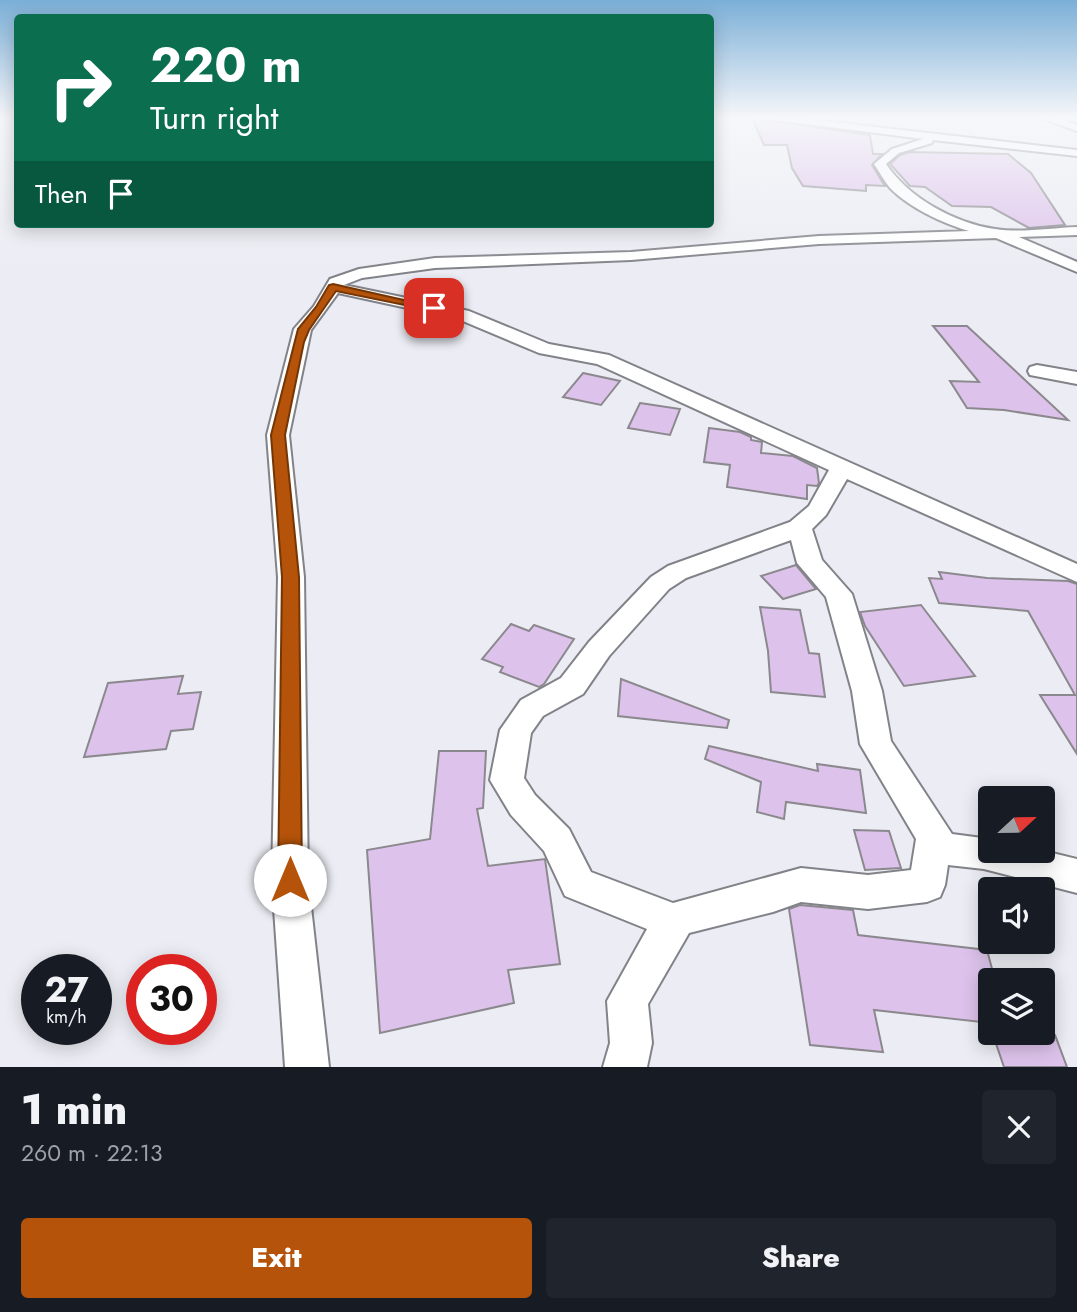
<!DOCTYPE html>
<meta charset="utf-8">
<style>
body{margin:0;font-family:Jost,sans-serif;background:#20242c;color:#f1f3f6;height:100vh;display:flex;flex-direction:column;font-size:26px;white-space:nowrap}
*{box-sizing:border-box;margin:0}
p{font-size:23px;color:#9ea1a6}
.icon{flex:none;width:38px;height:38px;fill:none;stroke:currentColor;stroke-width:2;stroke-linecap:round;stroke-linejoin:round}
.map{position:relative;height:1067px;overflow:hidden}
.side{display:flex;flex-direction:column;background:#171b24;flex:1}
.side>*{flex:none}
.guide{position:absolute;left:14px;top:14px;width:700px;height:214px;border-radius:7px;box-shadow:0 4px 18px #0003;background:#0b6e4f;color:#fff;overflow:hidden}
.needle{width:46px;rotate:68deg}
.buttons{position:absolute;left:978px;top:786px;display:grid;gap:14px}
.buttons a{display:grid;place-items:center;width:77px;height:77px;border-radius:7px;background:#171b24;box-shadow:0 4px 18px #0003;font-size:35px}
.speed{position:absolute;left:21px;top:954px;display:flex;gap:14px;font-size:35px;font-weight:700;text-align:center}
.speed>*{display:grid;place-content:center;width:91px;height:91px;border-radius:50%;background:#171b24;box-shadow:0 4px 18px #0003;line-height:1}
.speed small{font-size:18px;font-weight:400}
.speed .limit{border:10px solid #d22;background:#fff;color:#111}
.pin{position:absolute;display:grid;place-items:center;width:60px;height:60px;color:#fff;margin:-30px;border-radius:14px;box-shadow:0 4px 10px #0006}
.me{position:absolute;width:77px;margin:-38px;rotate:0deg;stroke-linejoin:round;filter:drop-shadow(0 0 5px #0008)}
.turn{display:flex;align-items:center;gap:24px;height:147px;padding:0 21px;font-size:32px}
.turn .icon{width:91px;height:91px;stroke-width:2.5}
.turn b{display:block;font-size:49px;line-height:60px}
.then{display:flex;align-items:center;height:66px;padding:0 21px;background:#0003;gap:14px;font-size:26px}
.round{display:grid;place-items:center;flex:none;width:74px;height:74px;border-radius:7px;background:#20242c}
.head{display:flex;align-items:center;justify-content:space-between;height:119px;padding:0 21px}
h1{font-size:42px;font-weight:800;line-height:52px}
.action{display:flex;gap:14px;margin-top:auto;padding:14px 21px}
.action a{flex:1;height:80px;border-radius:7px;background:#b45309;color:#fff;font-size:28px;font-weight:800;line-height:80px;text-align:center}
.action a+a{background:#20242c;color:#f1f3f6}
.map>svg:first-child{display:block}
.building{fill:#ddc3eb;stroke:#8c898e;stroke-width:2}
.lines{fill:none;stroke-linecap:round;stroke-linejoin:round}
.minor-casing{stroke:#828389;stroke-width:4}
.minor{fill:#fff;fill-rule:evenodd}
.route{fill:#b45309;stroke:#753606;stroke-width:2}
</style>
<div class="map">
<svg width="1077" height="1067" viewBox="0 0 1077 1067">
<rect width="100%" height="100%" fill="#ecedf4"/>
<g class="building">
<path d="M752,118l118,17 3,19h9l-10,11 13,21 -19,-1v6l-63,-5 -11,-18 -5,-23h-23z"/>
<path d="M910,152l98,2 23,19 34,52 -36,3 -38,-21 -39,-1 -27,-19 -15,-1 -20,-22 10,-9z"/>
<path d="M933,326h34l101,94 -64,-10 -37,-2 -17,-27 29,1z"/>
<path d="M583,373l37,8 -19,24 -38,-8z"/>
<path d="M640,403l40,6 -10,26 -42,-7z"/>
<path d="M709,428l31,4 11,5v3l11,2 -1,11 32,3 24,12 2,15 -2,3 -10,-1v14l-80,-12 3,-22 -26,-3z"/>
<path d="M796,565l20,24 -33,10 -22,-23z"/>
<path d="M939,572l48,6 81,3 9,3v170l-37,-59h35l-47,-84 -89,-8 -10,-25 13,1z"/>
<path d="M921,605l54,71 -71,10 -39,-60 -5,-14z"/>
<path d="M760,607l40,3 9,43 10,1 6,43 -54,-5 -3,-41z"/>
<path d="M511,624l18,7 5,-6 40,14 -30,45 -5,3 -39,-15 3,-5 -21,-8z"/>
<path d="M183,676l-5,18 23,-2 -8,37 -22,2 -5,18 -82,8 24,-74z"/>
<path d="M621,679l108,41 -2,8 -109,-12z"/>
<path d="M709,746l109,25 -1,-7 43,6 6,43 -80,-11 -2,17 -27,-7 4,-30 -56,-23z"/>
<path d="M439,751h47l-3,57 -6,1 11,57 57,-7 15,105 -52,6 6,33 -134,30 -13,-183 63,-11z"/>
<path d="M854,830l35,1 12,37 -36,2z"/>
<path d="M800,905l53,5 5,25 129,15 8,30h-5v43l-116,-13 9,42 -73,-7 -21,-136z"/>
<path d="M992,1032l63,3 12,32h-63z"/>
</g>
<g class="lines">
<defs>
<g id="minor">
<path d="M761,118h36l280,32v6l-144,-16 -1,3 -33,10 -13,11c23,34 68,59 109,65 26,4 56,-1 82,-2v8l-58,2 58,25v10l-81,-34 -177,6 -188,16 -196,8 -73,10 -18,7 125,26 80,33 60,11 468,209v18l-230,-103 -21,36 -14,14 10,31 30,34 30,97 9,50 61,93 38,5v11h50l37,9v34l-93,-24 -36,-4 -3,20 -5,12 -13,5 -59,7 -67,-7 -28,10 -84,21 -41,71 4,39 -5,24h-44l7,-24 -3,-42 40,-72 -82,-33 -21,-45 -33,-36 -21,-35 10,-50 21,-30 40,-22 28,-36 62,-65 17,-11 122,-44 19,-16 20,-36 -232,-106 -58,-11 -81,-34 -120,-26 -27,37 -22,105 15,142 4,303 21,187h-44l-13,-187 6,-303 -11,-142 27,-106 20,-23 16,-27 29,-10 76,-11 196,-6 188,-16 150,-5c-27,-8 -59,-23 -79,-43 -6,-7 -11,-17 -16,-24l18,-15 31,-10zM791,540l6,23 29,34 26,94 8,53 56,95 -5,31 -43,5 -67,-7 -128,35 -82,-31 -22,-43 -34,-34 -11,-17 7,-45 12,-17 40,-22 26,-38 60,-67 17,-11z"/>
<path d="M1041,118h17l19,7v6z"/>
<path d="M1037,365l40,7v12l-47,-9 -2,-4 2,-4z"/>
</g>
</defs>
<use href="#minor" class="minor-casing"/>
<use href="#minor" class="minor"/>
</g>
<linearGradient id="sky" x2="0" y2="1"><stop stop-color="#7bafd7"/><stop offset="0.44" stop-color="#f6f7fa"/><stop offset="1" stop-color="#f6f7fa" stop-opacity="0"/></linearGradient>
<rect width="1077" height="268" fill="url(#sky)"/>
<path class="route" d="M333,284l106,24 -5,3 -98,-20 -27,39 -5,12 -19,93 14,142 3,303 -3,7 -9,3 -8,-3 -4,-7 4,-303 -11,-142 27,-106 18,-22 13,-22z"/>
</svg>
<div class="buttons">
<a><svg class="needle" viewBox="-14 -14 28 28"><path d="M0-13l5 13h-10z" fill="#e53935"/><path d="M0 13l5-13h-10z" fill="#9ea1a6"/></svg></a>
<a><svg class="icon" aria-label="sound" viewBox="0 0 24 24"><path d="M4 9h4l5-4v14l-5-4H4zM17 9q2 3 0 6"/></svg></a>
<a><svg class="icon" aria-label="layers" viewBox="0 0 24 24"><path d="M12 4l9 5-9 5-9-5zM3 14l9 5 9-5"/></svg></a>
</div>
<div class="speed"><div>27<small>km/h</small></div><div class="limit">30</div></div>
<div class="pin" style="left:434px;top:308px;background:#d93025"><svg class="icon" aria-label="arrive" viewBox="0 0 24 24"><path d="M6 21V4h12l-3 4 3 4H6"/></svg></div>
<svg class="me" style="left:290px;top:880px" viewBox="-20 -20 40 40"><circle r="19" fill="#fff"/><path d="M0-13L10 11 0 6-10 11z" fill="#b45309"/></svg>
<div class="guide">
<div class="turn"><svg class="icon" aria-label="right" viewBox="0 0 24 24"><path d="M7 20v-9h11M14 6l5 5-5 5"/></svg><div><b>220 m</b>Turn right</div></div>
<div class="then">Then<svg class="icon" aria-label="arrive" viewBox="0 0 24 24"><path d="M6 21V4h12l-3 4 3 4H6"/></svg></div>
</div>
</div>
<section class="side">
<div class="head"><div><h1>1 min</h1><p>260 m · 22:13</p></div><a class="round"><svg class="icon" aria-label="close" viewBox="0 0 24 24"><path d="M6 6l12 12M18 6L6 18"/></svg></a></div>
<div class="action"><a>Exit</a><a>Share</a></div>
</section>
